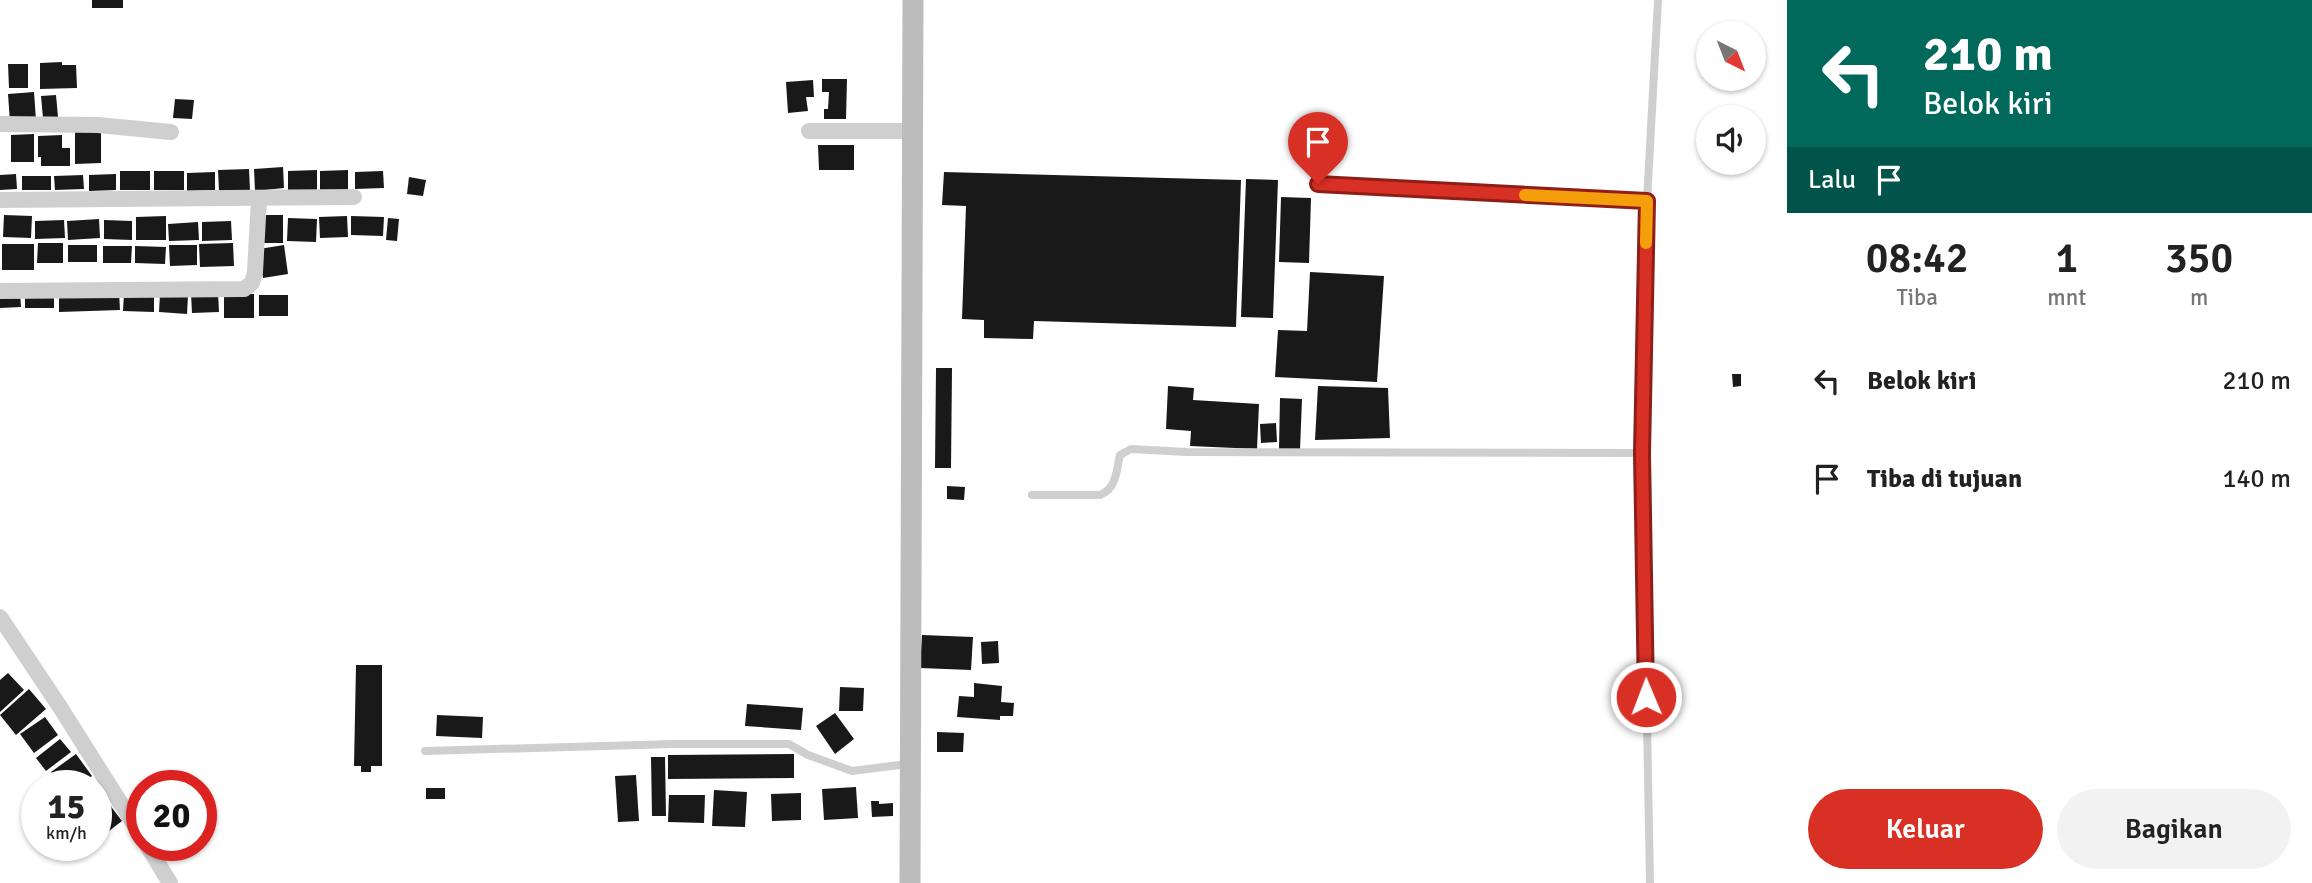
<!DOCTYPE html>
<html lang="id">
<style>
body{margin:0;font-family:Signika,sans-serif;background:#f2f2f2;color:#222;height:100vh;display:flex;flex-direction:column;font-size:26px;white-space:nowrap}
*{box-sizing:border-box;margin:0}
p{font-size:23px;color:#767676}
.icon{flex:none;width:38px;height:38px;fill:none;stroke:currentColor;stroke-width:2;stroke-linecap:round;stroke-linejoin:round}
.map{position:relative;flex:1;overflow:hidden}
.details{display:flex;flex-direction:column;background:#fff;width:525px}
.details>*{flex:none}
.banner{background:#00695c;color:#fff;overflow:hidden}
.needle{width:46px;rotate:138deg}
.buttons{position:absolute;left:1696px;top:21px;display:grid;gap:14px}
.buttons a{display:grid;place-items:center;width:70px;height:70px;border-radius:50%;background:#fff;box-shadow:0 2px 5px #0004;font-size:35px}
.speed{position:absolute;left:21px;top:770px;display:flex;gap:14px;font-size:35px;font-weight:700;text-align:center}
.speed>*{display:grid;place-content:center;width:91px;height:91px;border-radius:50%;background:#fff;box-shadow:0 2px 5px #0004;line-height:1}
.speed small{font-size:18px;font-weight:400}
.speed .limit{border:10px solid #d22;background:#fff;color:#111}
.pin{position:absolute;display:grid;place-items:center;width:60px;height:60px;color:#fff;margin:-72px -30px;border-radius:50% 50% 50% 0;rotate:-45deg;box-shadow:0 0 7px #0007}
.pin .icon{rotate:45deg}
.me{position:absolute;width:77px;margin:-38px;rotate:359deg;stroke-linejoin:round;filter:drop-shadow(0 0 5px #0008)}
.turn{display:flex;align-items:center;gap:24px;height:147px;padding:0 21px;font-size:32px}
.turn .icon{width:91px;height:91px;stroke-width:2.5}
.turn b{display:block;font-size:49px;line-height:60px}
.then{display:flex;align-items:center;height:66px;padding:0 21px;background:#0003;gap:14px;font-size:26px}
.eta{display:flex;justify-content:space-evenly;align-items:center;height:119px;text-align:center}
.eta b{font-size:42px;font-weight:600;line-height:49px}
.primary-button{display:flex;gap:14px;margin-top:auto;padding:14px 21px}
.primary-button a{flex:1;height:80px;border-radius:42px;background:#d93025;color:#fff;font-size:28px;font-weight:600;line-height:80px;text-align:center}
.primary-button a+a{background:#f2f2f2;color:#222}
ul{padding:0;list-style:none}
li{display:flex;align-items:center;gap:21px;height:98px;padding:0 21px}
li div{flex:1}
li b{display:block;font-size:26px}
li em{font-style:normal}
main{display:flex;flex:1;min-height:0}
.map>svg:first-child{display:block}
.building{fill:#191919}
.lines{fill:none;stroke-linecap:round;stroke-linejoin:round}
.lane{stroke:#cfcfcf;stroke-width:8}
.street{stroke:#cfcfcf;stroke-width:16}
.secondary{stroke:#bcbcbc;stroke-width:21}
.route-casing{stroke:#8d1f18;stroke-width:18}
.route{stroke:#d93025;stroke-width:12}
.slow{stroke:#f59e0b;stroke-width:12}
</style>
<main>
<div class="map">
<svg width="1787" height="883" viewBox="0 0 1787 883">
<rect width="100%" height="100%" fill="#fff"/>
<g class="building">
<rect x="92" y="0" width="31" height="8"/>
<path d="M62,62v3h14l1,23 -37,1v-26z"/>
<path d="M8,64h20v24h-19z"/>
<path d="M822,79h25l-1,40h-22v-10h4l1,-17h-7z"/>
<path d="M813,80l1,17h-8l2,14 -20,2 -2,-31z"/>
<path d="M34,92l2,28 -26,2 -2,-28z"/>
<path d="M56,95l2,22 -15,1 -2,-22z"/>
<path d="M175,99l19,1 -2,19 -19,-1z"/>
<path d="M75,132h26v31l-26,1z"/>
<path d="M34,134v28h-23v-27z"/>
<path d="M62,135v13h8v18h-29v-9h-3v-21z"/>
<path d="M818,145h36v25h-35z"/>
<path d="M283,167l1,21 -29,3 -1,-22z"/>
<path d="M249,169l1,21 -31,1 -1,-21z"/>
<path d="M317,170v21l-29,1v-21z"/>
<path d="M348,170v20h-28v-19z"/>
<rect x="120" y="171" width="30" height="19"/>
<rect x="154" y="171" width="30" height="19"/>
<path d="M383,171l1,17 -29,1v-17z"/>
<path d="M215,172v18l-28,1v-18z"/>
<path d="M944,172l297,8 -5,147 -202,-6 -1,18 -49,-1v-18l-22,-1 4,-113 -24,-1z"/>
<path d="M16,174l1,15 -17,1v-15z"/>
<path d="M116,174v16l-27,1v-16z"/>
<path d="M83,175l1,14 -29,1 -1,-14z"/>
<rect x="22" y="176" width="29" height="14"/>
<path d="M409,177l17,3 -3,16 -16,-2z"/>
<path d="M1246,179l32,1 -5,138 -32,-1z"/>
<path d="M1281,197l30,1 -2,65 -30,-1z"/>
<path d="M4,215l28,1 -1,22 -28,-1z"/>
<rect x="261" y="215" width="22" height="28"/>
<path d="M166,216v24h-30v-23z"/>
<path d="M347,216l1,21 -28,1 -1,-21z"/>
<path d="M351,216l33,1 -1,19 -32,-1z"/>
<path d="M288,218l29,1 -1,23 -29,-1z"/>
<path d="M388,218l11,1 -2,22 -11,-1z"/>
<path d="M99,219l1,19 -32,2 -1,-19z"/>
<path d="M64,220l1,18 -30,1v-18z"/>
<path d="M104,220l28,1v19l-28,-1z"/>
<path d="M231,221l1,19 -30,1v-19z"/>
<path d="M198,222l1,18 -30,1 -1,-17z"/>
<path d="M38,243h25v20h-26z"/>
<path d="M233,243l1,23 -34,1 -1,-23z"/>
<rect x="2" y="244" width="32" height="26"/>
<rect x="68" y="245" width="29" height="17"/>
<path d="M169,245h28v20l-27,1z"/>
<path d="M284,245l4,29 -25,4 -4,-29z"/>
<path d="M103,246h29l-1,17h-28z"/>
<path d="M135,246l31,1 -1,17 -30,-1z"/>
<path d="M1310,272l74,4 -7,106 -102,-5 3,-47 29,1z"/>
<path d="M20,292l1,15 -21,1v-15z"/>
<path d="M119,292l1,18 -61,2v-18z"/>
<path d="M124,293h30v19l-31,-1z"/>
<path d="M218,293l1,19 -27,1 -1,-19z"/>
<rect x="25" y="294" width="29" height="14"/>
<path d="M160,294l28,2 -1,18 -28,-2z"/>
<rect x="224" y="294" width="30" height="24"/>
<rect x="259" y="295" width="29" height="21"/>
<path d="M936,368h16l-1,100h-16z"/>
<path d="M1732,374h9v12l-8,1z"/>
<path d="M1168,386l26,2 -1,12 66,4 -2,45 -67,-3 1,-15 -25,-2z"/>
<path d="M1318,386l70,2 2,50 -75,2z"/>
<path d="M1280,398l22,1 -2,51 -21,-1z"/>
<path d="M1276,423l1,19 -16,1 -1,-19z"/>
<path d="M947,486l18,1 -1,13 -17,-1z"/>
<path d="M922,635l51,2 -2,33 -51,-2z"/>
<path d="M998,641l1,22 -17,1 -1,-22z"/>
<path d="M356,665h26v101h-11v6h-10v-6h-7z"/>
<path d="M8,673l16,17 -24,22v-32z"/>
<path d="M974,683l28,3 -1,16 13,1 -1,13h-13v4l-43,-3 2,-21 15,1z"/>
<path d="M840,687l24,1 -1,23h-24z"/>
<path d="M29,689l17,20 -30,26 -16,-20z"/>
<path d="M747,704l56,4 -2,22 -56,-4z"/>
<path d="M835,713l19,26 -19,15 -19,-28z"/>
<path d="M437,715l46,2 -1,21 -46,-2z"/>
<path d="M45,717l13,18 -24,18 -14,-19z"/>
<path d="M937,732l27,1 -1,19h-26z"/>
<path d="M60,739l11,13 -25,19 -10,-13z"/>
<path d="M76,754l16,22 -13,10h-18l-10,-14z"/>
<path d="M794,754v24l-126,1v-24z"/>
<path d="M651,757h14l1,59h-14z"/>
<path d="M636,775l3,46 -21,1 -3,-46z"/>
<path d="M856,787l2,31 -34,2 -2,-31z"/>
<rect x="426" y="788" width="19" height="11"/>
<path d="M714,790l33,2 -2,35 -33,-1z"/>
<path d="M801,793v27l-29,1 -1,-27z"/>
<path d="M669,795h36l-1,28 -36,-1z"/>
<path d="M103,796l19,25 -17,13 -9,-11v-22z"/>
<path d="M871,801h8v3l14,-1v13l-21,1z"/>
</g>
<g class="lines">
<g class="lane">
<path d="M1318,184l329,17"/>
<path d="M1032,495h68c17,-7 16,-24 20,-40l11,-6 56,3 455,1"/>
<path d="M425,751l249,-7h115l19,11 44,16 55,-7"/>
<path d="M1650,883l-8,-430 5,-252 11,-201"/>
</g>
<g class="street">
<path d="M0,124l98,1 73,7"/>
<path d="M809,131h103"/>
<path d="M0,200l354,-3"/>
<path d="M0,291l244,-2 8,-6 3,-11 4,-73"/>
<path d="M0,617l60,90 82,130"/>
<path d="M147,845l23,38"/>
</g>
<path class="secondary" d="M910,883l3,-883"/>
</g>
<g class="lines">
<defs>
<path id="route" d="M1318,184l329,17 -5,252 4,244"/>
</defs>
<use href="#route" class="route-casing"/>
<use href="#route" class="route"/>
<path class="slow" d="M1525,195l122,6 -1,42"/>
</g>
</svg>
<div class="buttons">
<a><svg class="needle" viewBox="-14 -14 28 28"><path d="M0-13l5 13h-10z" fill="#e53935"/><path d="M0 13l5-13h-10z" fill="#767676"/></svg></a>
<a><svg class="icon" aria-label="sound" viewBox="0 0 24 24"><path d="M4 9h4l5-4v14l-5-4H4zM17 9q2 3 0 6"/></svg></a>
</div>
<div class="speed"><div>15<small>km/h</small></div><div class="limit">20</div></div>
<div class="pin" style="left:1318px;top:184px;background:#d93025"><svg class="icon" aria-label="arrive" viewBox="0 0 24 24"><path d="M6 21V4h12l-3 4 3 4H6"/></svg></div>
<svg class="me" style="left:1646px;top:697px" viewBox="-20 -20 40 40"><circle r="17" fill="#d93025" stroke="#fff" stroke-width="3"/><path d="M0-11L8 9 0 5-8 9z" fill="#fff"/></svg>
</div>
<section class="details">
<div class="banner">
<div class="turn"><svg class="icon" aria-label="left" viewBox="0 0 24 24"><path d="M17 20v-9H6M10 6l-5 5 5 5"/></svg><div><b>210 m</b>Belok kiri</div></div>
<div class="then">Lalu<svg class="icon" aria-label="arrive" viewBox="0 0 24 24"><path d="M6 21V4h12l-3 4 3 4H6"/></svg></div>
</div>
<div class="eta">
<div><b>08:42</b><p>Tiba</p></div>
<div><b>1</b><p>mnt</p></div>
<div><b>350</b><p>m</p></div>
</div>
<ul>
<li><svg class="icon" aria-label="left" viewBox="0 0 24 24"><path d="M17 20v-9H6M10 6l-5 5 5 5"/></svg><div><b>Belok kiri</b></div><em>210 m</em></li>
<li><svg class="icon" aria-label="arrive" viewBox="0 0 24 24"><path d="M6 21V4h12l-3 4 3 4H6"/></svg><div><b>Tiba di tujuan</b></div><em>140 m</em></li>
</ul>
<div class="primary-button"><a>Keluar</a><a>Bagikan</a></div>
</section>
</main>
